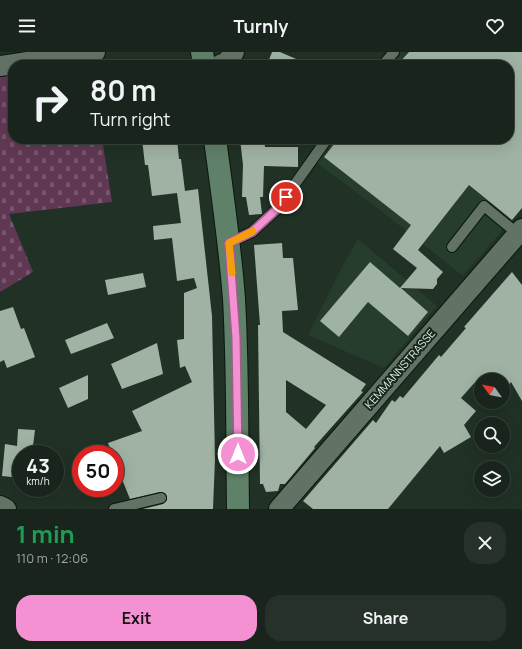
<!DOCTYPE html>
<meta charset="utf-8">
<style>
body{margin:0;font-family:Manrope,sans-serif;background:#263129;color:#f1f3f6;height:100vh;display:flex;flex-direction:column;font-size:15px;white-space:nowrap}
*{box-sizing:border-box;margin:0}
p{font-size:13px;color:#9fa5a3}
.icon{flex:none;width:22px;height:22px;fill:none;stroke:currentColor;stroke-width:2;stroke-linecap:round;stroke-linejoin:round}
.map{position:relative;height:457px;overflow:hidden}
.sheet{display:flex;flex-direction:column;background:#19251c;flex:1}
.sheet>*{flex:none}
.top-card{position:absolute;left:8px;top:8px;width:506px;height:84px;border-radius:16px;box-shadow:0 4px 16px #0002,0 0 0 1px #37423b;background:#19251c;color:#f1f3f6;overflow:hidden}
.needle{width:26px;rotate:303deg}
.fabs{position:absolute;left:474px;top:321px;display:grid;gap:8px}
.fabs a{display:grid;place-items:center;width:36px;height:36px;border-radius:50%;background:#19251c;box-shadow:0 4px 16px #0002,0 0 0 1px #37423b;font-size:20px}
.speed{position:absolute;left:12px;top:393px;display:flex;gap:8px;font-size:20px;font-weight:700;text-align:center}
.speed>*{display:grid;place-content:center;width:52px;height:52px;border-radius:50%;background:#19251c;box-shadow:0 4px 16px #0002,0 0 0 1px #37423b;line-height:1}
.speed small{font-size:10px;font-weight:400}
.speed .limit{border:6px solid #d22;background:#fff;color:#111}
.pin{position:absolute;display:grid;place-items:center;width:34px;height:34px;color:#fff;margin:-17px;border:2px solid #fff;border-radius:50%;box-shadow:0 1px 4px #0007}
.me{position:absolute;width:44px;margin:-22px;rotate:0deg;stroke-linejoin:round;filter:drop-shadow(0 0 3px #0008)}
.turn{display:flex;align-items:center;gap:14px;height:84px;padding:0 16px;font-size:18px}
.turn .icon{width:52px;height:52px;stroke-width:2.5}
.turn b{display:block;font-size:28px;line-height:34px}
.round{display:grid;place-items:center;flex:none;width:42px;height:42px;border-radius:16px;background:#263129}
.summary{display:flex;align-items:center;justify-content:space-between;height:68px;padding:0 16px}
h1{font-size:24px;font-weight:700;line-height:30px;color:#1e9e55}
.cta{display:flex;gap:8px;margin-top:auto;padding:8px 16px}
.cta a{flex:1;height:46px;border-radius:16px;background:#f491d3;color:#111;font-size:16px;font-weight:700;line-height:46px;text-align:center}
.cta a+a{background:#263129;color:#f1f3f6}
header{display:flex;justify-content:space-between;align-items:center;height:52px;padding:0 16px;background:#19251c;font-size:18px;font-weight:700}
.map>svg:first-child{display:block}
.built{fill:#263c2c}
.cemetery{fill:url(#cemetery-stones)}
.building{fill:#9fb2a3;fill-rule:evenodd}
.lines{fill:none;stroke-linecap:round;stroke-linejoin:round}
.lane-casing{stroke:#0a180e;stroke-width:12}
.street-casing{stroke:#0a180e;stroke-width:22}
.secondary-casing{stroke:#0a180e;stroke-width:24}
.lane{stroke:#627366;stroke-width:10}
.street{stroke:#627366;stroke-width:20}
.secondary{stroke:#608169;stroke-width:22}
.route-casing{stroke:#9f5e89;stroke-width:10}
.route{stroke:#f491d3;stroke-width:7}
.slow{stroke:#f59e0b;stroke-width:7}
.labels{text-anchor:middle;stroke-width:4;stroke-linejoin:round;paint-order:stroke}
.street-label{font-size:11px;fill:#e2ece4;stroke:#18271b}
</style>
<header><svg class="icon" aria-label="menu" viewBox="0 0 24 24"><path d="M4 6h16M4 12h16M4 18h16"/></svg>Turnly<svg class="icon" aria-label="heart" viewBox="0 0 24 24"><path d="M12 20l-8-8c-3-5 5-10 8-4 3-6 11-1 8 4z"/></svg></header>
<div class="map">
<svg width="522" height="457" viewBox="0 0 522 457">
<defs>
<pattern id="cemetery-stones" width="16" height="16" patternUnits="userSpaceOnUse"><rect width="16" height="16" fill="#613853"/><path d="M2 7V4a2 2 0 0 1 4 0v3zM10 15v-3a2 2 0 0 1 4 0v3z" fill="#77556c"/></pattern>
</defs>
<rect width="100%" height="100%" fill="#213125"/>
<g class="built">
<path d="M387,0h135v156l-59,68 -87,-69 -59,-44 -36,49 -30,25 -1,-11 24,-19 49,-68h186v-74h-132z"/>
<path d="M358,187l79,67 -53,62 -76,-33 34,-68z"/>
</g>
<path class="cemetery" d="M13,23v64h89l10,63 -103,12 24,58 -33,20v-215z"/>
<g class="building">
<path d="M272,0h8l30,13h-43z"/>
<path d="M409,0h113v156l-10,12 -43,-35 -51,65 25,22 -6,7v5l-4,5 -32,-1 27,24 -20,24 -40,-34 -29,35 -19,-16 50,-59 30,26 17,-20 -24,-19 18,-24 -87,-68 14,-18h171v-74h-112z"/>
<path d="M142,87h35l2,20h2l4,32 13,-2 14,127 3,143 -2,50h-70l20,-5 4,-4v-4l-2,-3 -5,-1 -30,7 -15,-37v-8h-3l-4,-11 34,-12 -10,-20 60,-29 -7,-16 -5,2 -3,-28 7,-1v-46l13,-5 -3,-10 -17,3 -5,-43 -18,2 -1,-14 28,-3 -4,-30 -25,3 -4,-31h-3z"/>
<path d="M240,87h24l1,8h33v20l-34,-1 -1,31h-3l2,17 -13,1 -3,-18h-4l1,-32z"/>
<path d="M282,191l1,15h10l5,52 -16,1 1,21 83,52 -5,7 2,1 -49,55 1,1 -30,36h-5l-2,7 -12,1 -3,-8h-3l-2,-159h2l-6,-80zM286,328l40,25 -20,24 -20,-17z"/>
<path d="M512,220l10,13v116l-11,-19 -8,11v-13h-26l-16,18 15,13 -12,14 7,12 -27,16 -4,-7 -52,63h-75l-10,-8 70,-81 3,3 16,-23 3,2 5,-6 3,2 36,-43 2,2 25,-29 -2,-1z"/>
<path d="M143,221l3,14 -38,8 -3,-15z"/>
<path d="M13,255l8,22 3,-1 11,29 -28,11 -3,-8 -4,2v-51z"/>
<path d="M107,271l7,15 -43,16 -6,-14z"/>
<path d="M157,291l6,31 -41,15 -11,-25z"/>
<path d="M88,323v24l-20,9 -9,-20z"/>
<path d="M18,377l17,1 -3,24h-11v24l-19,-2 3,-32 12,2z"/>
</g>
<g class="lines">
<defs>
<g id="lane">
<path d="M383,13l11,-13"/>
<path d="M229,191l23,-11 26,-24 49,-69"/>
<path d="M452,195l32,-41 34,28"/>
<path d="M114,457l47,-11"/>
</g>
<g id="street">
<path d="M220,13l7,-3 7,-10"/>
<path d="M0,14l95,-14"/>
<path d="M0,454l6,3"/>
<path d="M279,457l243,-280"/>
</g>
<g id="secondary">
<path d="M202,0l2,13"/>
<path d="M215,87c7,53 15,106 19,160 4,70 3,140 4,210"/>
</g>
</defs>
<use href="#lane" class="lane-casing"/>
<use href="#street" class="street-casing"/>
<use href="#secondary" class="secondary-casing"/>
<use href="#lane" class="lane"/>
<use href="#street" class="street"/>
<use href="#secondary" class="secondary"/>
</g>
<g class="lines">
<defs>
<path id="route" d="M238,402l-2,-116 -7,-95 23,-11 26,-24 8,-11"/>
</defs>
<use href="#route" class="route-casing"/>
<use href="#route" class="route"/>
<path class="slow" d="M232,221l-3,-30 24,-12"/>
</g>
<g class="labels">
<g class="street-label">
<text transform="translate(400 317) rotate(-49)" y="4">KEMMANNSTRASSE</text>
</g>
</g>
</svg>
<div class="fabs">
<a><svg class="needle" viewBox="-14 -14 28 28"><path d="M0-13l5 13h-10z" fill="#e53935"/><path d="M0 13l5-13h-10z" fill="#9fa5a3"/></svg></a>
<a><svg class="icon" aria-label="search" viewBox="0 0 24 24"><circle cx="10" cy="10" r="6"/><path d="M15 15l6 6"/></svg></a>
<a><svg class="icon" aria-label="layers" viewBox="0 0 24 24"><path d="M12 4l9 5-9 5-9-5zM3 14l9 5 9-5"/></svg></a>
</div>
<div class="speed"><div>43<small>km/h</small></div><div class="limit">50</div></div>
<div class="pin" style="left:286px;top:145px;background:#d93025"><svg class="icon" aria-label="arrive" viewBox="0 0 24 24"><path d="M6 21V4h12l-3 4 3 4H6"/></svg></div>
<svg class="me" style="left:238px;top:402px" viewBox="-20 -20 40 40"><circle r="17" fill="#f491d3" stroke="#fff" stroke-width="3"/><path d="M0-11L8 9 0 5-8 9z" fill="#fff"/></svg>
<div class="top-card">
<div class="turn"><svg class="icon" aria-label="right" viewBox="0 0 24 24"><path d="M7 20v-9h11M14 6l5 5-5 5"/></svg><div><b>80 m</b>Turn right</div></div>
</div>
</div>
<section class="sheet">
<div class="summary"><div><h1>1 min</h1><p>110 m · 12:06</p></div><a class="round"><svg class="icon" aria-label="close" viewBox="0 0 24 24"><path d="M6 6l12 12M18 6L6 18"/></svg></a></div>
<div class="cta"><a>Exit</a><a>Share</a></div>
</section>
